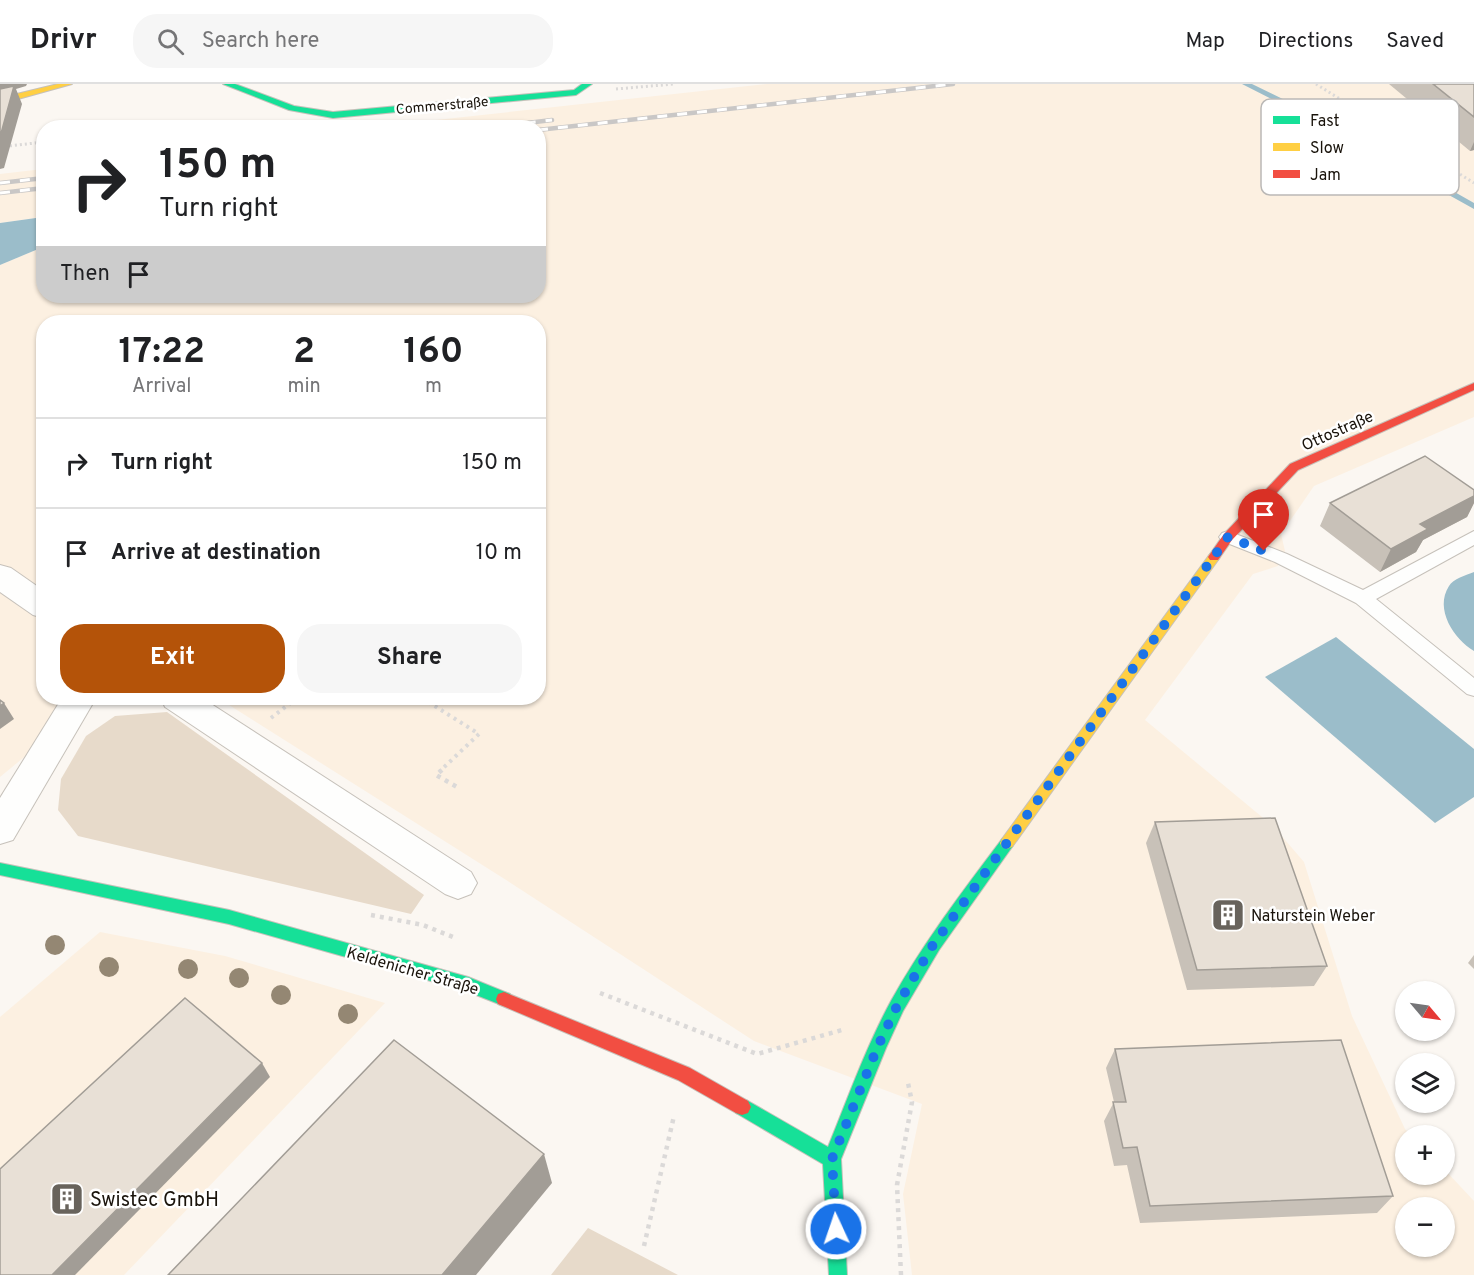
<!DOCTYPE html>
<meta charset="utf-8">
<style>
body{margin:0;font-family:Overpass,sans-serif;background:#f6f6f6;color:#202124;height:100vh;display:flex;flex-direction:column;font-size:22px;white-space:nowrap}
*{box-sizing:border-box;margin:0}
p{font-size:20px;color:#757577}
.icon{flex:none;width:33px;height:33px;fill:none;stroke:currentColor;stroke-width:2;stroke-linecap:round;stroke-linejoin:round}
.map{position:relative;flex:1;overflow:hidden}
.side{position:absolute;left:36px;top:231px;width:510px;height:390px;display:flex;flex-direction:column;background:#fff;border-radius:24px;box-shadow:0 2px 4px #0004}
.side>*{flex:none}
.guide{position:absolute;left:36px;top:36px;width:510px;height:183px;border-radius:24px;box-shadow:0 2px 4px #0004;background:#fff;color:#202124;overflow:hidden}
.needle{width:39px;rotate:119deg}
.fabs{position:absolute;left:1395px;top:897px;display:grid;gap:12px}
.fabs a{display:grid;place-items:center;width:60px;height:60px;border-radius:50%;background:#fff;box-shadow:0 2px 4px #0004;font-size:30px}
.pin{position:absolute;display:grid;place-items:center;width:51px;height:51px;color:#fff;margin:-62px -26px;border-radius:50% 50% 50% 0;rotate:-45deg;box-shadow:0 0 6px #0007}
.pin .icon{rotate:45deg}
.me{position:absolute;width:66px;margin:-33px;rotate:357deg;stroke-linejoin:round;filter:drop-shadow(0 0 4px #0008)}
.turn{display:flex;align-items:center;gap:21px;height:126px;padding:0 24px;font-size:27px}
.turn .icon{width:78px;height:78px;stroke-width:2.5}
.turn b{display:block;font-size:42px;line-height:51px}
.then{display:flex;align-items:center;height:57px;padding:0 24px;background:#0003;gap:12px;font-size:22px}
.eta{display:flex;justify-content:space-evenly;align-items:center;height:102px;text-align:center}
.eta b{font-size:36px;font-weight:700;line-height:42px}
.action{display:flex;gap:12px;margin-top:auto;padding:12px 24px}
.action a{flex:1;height:69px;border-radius:24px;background:#b45309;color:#fff;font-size:24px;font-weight:700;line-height:69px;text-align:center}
.action a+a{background:#f6f6f6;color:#202124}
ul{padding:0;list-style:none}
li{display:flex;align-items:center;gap:18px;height:90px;padding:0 24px;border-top:2px solid #e0e0e0}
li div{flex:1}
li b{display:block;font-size:22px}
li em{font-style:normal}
header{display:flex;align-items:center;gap:36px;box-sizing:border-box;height:84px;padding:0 30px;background:#fff;border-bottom:2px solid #e0e0e0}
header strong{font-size:28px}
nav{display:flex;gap:33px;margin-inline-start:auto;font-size:21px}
.search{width:420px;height:54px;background:#f6f6f6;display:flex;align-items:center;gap:15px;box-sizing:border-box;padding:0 21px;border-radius:24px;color:#757577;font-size:22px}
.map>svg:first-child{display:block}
.built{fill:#fcf0e1;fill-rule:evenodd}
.green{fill:#e7daca}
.water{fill:#9bbdca}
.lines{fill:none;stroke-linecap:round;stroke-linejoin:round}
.stream{fill:#9bbdca;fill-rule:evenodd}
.lane-casing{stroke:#c6c1ba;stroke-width:2}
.street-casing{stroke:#c6c1ba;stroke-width:2}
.fast-casing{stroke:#c6c1ba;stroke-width:2}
.slow-casing{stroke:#c6c1ba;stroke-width:2}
.jam-casing{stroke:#c6c1ba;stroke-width:2}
.path-far2{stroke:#dbd9d8;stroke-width:3;stroke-dasharray:2 3;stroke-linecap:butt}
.path-far1{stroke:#dbd9d8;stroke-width:4;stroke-dasharray:3 4.5;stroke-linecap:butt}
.path{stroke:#dbd9d8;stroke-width:4.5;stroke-dasharray:4 5;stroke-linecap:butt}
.lane{fill:#fefefd;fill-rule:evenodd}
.street{fill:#fefefd;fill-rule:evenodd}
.fast{fill:#16e098;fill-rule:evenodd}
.slow{fill:#ffcf43;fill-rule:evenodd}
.jam{fill:#f24e42;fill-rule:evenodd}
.rail-casing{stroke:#c9c7c6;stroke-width:4.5}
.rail{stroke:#fff;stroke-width:3;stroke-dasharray:10;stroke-linecap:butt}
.tree{fill:#948773}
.wall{fill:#c8c1b8}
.shaded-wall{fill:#a29d96}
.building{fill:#e8e0d6;stroke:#a29d96;stroke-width:1.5}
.route{stroke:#1a73e8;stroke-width:10;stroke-dasharray:0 18}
.labels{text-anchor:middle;stroke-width:5;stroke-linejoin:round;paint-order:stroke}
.far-street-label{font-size:14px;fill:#19130b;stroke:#fff}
.street-label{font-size:16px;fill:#19130b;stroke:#fff}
.poi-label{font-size:16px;fill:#19130b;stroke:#fff;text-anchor:start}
.near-poi-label{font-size:20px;fill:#19130b;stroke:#fff;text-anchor:start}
.key{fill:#fff;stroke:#bab8b6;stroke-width:1.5}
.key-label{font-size:16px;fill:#19130b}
</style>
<header>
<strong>Drivr</strong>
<div class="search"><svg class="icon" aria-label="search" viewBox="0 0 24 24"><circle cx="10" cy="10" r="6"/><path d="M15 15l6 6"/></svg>Search here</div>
<nav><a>Map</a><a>Directions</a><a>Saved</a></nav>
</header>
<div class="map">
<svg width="1474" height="1191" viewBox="0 0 1474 1191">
<rect width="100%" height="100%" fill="#fbf7f2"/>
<g class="built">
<path d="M767,0h707v333l-160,69 -33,48 4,17 -7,15 -25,8 -108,146 129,107 30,35 48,154 53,113 6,6 -5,1v38h38l1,-4 29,31v74h-562l-9,-81 19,-90 -168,-63 -251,-163 -285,-180h320v-376h-494v376h52l-96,79v-512l43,-18 1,49h494v-168l-167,-1zM1406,1124h38v38h-38z"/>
<path d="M43,85v48l-43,6v-49z"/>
<path d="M100,848l125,24 160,47 -261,272h-124v-258z"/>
</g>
<g class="green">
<path d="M167,628l257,183 -13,19 -333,-78 -20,-26 3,-31 25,-43 29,-20z"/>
<path d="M588,1144l90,47h-127z"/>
</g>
<g class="water">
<path d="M43,133v30l-43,18v-42z"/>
<path d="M1474,488v79c-20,-12 -40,-42 -25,-65 4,-7 17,-11 25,-14z"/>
<path d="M1336,553l138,112v48l-39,26 -170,-146z"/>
</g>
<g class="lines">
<path class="stream" d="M1242,0h10l88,43 134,76v6l-140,-78z"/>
<defs>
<path id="lane" d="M1228,447l59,23 76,36 111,-59v14l-98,54 98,79v18l-7,-2 -111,-91 -81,-41 -53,-21 -3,-4 3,-4z"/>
<g id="street">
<path d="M0,481l11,3 33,23v27l-11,-3 -33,-23z"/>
<path d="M62,614h34l-83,142 -13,4v-46z"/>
<path d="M161,614h41l269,174 6,11 -6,11 -13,5 -13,-5 -280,-187z"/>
</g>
<g id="fast">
<path d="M223,0h12l59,22 39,6 241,-22 8,-6h10l-16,11 -243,23 -44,-8z"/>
<path d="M1007,753l5,2 2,4 -2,4 -73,103 -36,61 -17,37 -45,111 6,116h-18l-6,-111 -87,-51 -3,-6 3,-6 6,-2 6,2 80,46c20,-49 38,-100 63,-146 32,-58 72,-110 111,-162z"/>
<path d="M0,779l229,47 239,67 42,17 2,5 -2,5 -6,2 -38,-15 -237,-67 -229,-49z"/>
</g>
<g id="slow">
<path d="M58,0h14l-72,20v-6z"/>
<path d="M1214,469l4,1 2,3 -2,3 -206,287 -5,2 -5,-2 -2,-4 2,-4 208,-285z"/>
</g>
<g id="jam">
<path d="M1474,299v7l-176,80 -66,70 -14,20h-8l-2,-3 16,-23 66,-70z"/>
<path d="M504,908l186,76 58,33 3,6 -3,6 -6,2 -6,-2 -58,-33 -180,-76 -2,-5 2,-5z"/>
</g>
</defs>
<use href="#lane" class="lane-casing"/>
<use href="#street" class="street-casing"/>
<use href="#fast" class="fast-casing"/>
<use href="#slow" class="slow-casing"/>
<use href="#jam" class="jam-casing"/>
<g class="path-far2">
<path d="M1316,0l158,99"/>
<path d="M616,5l58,-5"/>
<path d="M210,40v4"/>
<path d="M233,44l17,-4"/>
<path d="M0,63l44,-5"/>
</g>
<g class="path-far1">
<path d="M422,614l57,36 -39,37"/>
<path d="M271,634l26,-20"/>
</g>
<g class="path">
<path d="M442,686l-6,5 21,12"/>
<path d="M371,831l52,10 30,12"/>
<path d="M600,909l157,61 85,-24"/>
<path d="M644,1162l30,-130"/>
<path d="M901,1191l-4,-90 15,-83 -4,-19"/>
</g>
<use href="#lane" class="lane"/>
<use href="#street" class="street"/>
<use href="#fast" class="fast"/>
<use href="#slow" class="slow"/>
<use href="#jam" class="jam"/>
<defs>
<g id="rail">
<path d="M486,44l66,-8"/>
<path d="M538,46l415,-46"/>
<path d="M0,99l44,-5"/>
<path d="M0,109l44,-5"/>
</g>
</defs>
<use href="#rail" class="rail-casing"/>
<use href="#rail" class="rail"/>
</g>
<g class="tree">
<circle cx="55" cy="861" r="10"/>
<circle cx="109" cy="883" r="10"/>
<circle cx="188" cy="885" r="10"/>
<circle cx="239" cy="894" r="10"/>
<circle cx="281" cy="911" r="10"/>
<circle cx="348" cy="930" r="10"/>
</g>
<g class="wall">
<path d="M1389,0h85v66l-4,1z"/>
<path d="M1474,406v13l-7,14 -44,23 -7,12 -36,20 -60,-46 10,-23z"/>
<path d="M1155,738l172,144 -13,20 -127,4 -41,-147z"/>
<path d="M1474,871v14l-6,-6z"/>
<path d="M1115,965l278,147 -16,17 -237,10 -13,-58 -13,1 -10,-45 10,-19 -8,-34z"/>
</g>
<g class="shaded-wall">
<path d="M0,0h27l-1,2 -10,3 6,15 -18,64 -4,1z"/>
<path d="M1474,58v8l-4,1z"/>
<path d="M61,212h22l-21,2z"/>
<path d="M1474,412v7l-7,14 -44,23 -7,12 -36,20 11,-23 29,-25z"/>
<path d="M4,619l10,16 -14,10v-23z"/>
<path d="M262,979l8,14 -195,198h-23z"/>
<path d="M544,1070l8,29 -76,92h-34z"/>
</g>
<g class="building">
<path d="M1433,0h41v33z"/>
<path d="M14,2l-14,51v-48z"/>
<path d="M1425,372l49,34v6l-54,28 8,5 -37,20 -61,-46z"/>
<path d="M0,616l4,3 -4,3z"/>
<path d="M1275,734l52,148 -130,4 -42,-148z"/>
<path d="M185,914l77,65 -210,212h-52v-106z"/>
<path d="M394,956l150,114 -102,121h-274z"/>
<path d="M1341,956l52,156 -243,10 -13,-59 -14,1 -10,-46h13l-11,-53z"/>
</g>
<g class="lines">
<path class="route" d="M836,1145l-4,-70 46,-113 19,-40 36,-61 295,-408 36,14"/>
</g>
<defs>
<symbol id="building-square" viewBox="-11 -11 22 22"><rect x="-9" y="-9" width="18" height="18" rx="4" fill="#68635c" stroke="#fff"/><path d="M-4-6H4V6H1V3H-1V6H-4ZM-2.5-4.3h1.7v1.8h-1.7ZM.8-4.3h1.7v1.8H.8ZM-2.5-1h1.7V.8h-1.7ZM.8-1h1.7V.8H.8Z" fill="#fff"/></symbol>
</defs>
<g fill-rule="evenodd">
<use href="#building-square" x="1209" y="812" width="38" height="38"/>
<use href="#building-square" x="48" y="1096" width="38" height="38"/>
</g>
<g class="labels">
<g class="far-street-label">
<text transform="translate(442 21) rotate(-5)" y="5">Commerstraße</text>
</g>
<g class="street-label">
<text transform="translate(1337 346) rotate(-24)" y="6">Ottostraße</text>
<text transform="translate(413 886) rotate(16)" y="6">Keldenicher Straße</text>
</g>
<g class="poi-label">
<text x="1251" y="837">Naturstein Weber</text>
</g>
<g class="near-poi-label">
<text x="90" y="1122">Swistec GmbH</text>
</g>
</g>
<rect x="1261" y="15" width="198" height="96" rx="9" class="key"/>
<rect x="1273" y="32" width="27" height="8" fill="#16e098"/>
<rect x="1273" y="59" width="27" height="8" fill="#ffcf43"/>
<rect x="1273" y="86" width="27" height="8" fill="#f24e42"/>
<g class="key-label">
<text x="1310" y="42">Fast</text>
<text x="1310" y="69">Slow</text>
<text x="1310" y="96">Jam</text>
</g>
</svg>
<div class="fabs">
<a><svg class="needle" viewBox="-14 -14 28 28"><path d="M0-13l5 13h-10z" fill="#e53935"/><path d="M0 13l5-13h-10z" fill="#757577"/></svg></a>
<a><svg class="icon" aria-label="layers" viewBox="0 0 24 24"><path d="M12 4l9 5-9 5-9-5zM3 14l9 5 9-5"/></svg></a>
<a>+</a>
<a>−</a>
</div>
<div class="pin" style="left:1264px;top:467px;background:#d93025"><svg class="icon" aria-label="arrive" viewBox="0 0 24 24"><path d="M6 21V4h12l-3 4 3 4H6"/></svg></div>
<svg class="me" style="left:836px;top:1145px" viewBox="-20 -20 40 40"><circle r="17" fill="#1a73e8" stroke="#fff" stroke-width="3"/><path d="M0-11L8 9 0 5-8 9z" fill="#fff"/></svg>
<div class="guide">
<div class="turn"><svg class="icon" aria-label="right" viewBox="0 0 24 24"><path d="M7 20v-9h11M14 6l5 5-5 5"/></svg><div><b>150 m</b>Turn right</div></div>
<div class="then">Then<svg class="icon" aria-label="arrive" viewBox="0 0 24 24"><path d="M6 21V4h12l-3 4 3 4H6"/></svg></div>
</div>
<section class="side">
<div class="eta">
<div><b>17:22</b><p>Arrival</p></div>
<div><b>2</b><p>min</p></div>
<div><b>160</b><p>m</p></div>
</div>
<ul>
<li><svg class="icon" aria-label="right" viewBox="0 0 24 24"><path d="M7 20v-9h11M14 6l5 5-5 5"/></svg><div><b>Turn right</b></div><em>150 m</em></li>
<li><svg class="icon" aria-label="arrive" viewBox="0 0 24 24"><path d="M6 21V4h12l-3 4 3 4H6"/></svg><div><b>Arrive at destination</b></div><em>10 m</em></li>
</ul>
<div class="action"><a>Exit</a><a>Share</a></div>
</section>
</div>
